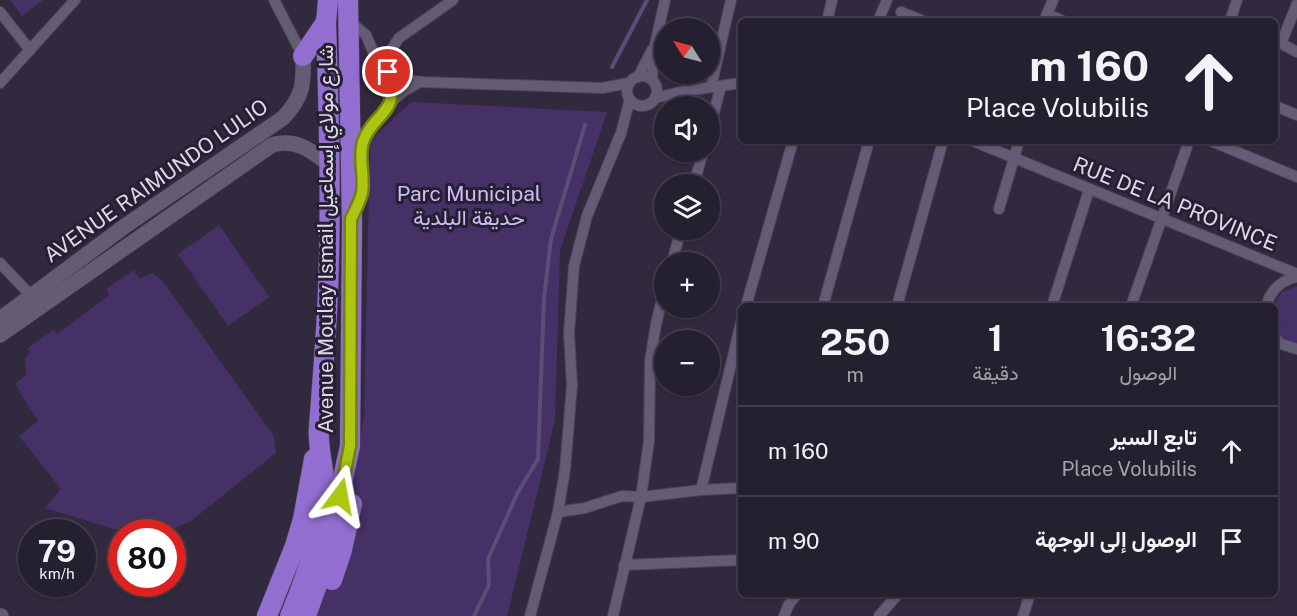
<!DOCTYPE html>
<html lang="ar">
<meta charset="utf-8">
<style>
body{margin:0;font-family:"Public Sans",Vazirmatn,sans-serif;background:#2d2837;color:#f1f3f6;direction:rtl;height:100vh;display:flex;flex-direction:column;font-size:22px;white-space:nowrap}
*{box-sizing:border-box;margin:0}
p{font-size:20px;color:#a3a3aa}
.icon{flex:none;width:33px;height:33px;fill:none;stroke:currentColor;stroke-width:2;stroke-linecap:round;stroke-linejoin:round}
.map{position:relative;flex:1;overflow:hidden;direction:ltr}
.details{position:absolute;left:738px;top:303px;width:540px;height:294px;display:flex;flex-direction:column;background:#25202f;border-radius:9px;box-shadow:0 2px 4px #0004,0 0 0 2px #423e4b;direction:rtl}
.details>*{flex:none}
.top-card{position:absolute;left:738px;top:18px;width:540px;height:126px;border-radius:9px;box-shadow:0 2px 4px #0004,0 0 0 2px #423e4b;direction:rtl;background:#25202f;color:#f1f3f6;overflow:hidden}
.needle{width:39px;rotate:306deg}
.controls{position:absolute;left:654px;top:18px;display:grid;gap:12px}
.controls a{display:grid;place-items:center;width:66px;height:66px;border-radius:50%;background:#25202f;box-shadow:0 2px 4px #0004,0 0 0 2px #423e4b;font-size:30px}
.speed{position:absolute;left:18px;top:519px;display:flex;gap:12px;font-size:30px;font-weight:700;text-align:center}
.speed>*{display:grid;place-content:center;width:78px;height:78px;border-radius:50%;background:#25202f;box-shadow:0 2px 4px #0004,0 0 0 2px #423e4b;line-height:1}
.speed small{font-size:15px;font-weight:400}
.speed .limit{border:9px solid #d22;background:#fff;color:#111}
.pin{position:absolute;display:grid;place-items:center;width:51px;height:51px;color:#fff;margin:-26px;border:3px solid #fff;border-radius:50%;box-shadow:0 2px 6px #0007}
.me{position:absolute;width:66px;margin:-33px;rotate:13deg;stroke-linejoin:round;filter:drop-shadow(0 0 4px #0008)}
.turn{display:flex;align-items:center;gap:21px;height:126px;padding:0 30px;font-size:27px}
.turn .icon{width:78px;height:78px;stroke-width:2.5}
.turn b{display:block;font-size:42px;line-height:51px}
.eta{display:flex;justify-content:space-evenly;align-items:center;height:102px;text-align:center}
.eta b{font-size:36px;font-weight:700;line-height:42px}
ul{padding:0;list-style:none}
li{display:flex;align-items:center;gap:18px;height:90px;padding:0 30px;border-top:2px solid #423e4b}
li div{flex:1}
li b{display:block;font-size:22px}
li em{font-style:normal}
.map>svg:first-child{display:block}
.green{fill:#453165}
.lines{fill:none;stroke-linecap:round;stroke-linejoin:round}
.stream{stroke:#5e4c76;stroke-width:4}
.street-casing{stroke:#4c4658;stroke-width:12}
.secondary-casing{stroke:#4c4658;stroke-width:16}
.highway-casing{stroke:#4c4658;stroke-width:21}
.street{stroke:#645c74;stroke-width:10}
.secondary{stroke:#645c74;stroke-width:15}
.highway{stroke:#926ed0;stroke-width:20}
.route-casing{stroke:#70810c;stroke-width:15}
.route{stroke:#acc612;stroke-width:10}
.labels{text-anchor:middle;stroke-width:6;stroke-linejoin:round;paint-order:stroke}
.street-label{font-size:21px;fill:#ddd9e7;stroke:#272035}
.park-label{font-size:21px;fill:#cebef3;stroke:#272035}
</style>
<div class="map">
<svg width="1297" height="616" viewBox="0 0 1297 616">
<rect width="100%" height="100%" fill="#312a3f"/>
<g class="green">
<path d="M10,0h33l-21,16z"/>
<path d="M411,102l196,10 -47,139 -5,169 -48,196h-192l25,-85 24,-114 6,-276z"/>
<path d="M219,225l50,72 -41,29 -50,-72z"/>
<path d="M134,270l5,9 13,-6 9,6 113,157 2,17 -85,68 -25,11h-42l-79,-24 16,-19 -42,-53 19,-15 -23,-37 11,-9 -1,-16 5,-7 -3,-3 26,-19 4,4 52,-39 -2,-7z"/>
<path d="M1297,286v58c-23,-6 -22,-17 -22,-38h-2l9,-14z"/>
</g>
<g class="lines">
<g class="stream">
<path d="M612,67l35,-67"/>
<path d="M474,616l15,-31 -1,-26 30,-67 20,-33 6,-161 7,-59 34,-114"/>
</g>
<defs>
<g id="street">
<path d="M274,0l29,56"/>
<path d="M1297,4l-15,37 2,4 13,7"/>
<path d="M0,12l30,38"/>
<path d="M901,12l22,9"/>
<path d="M1047,14l16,7"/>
<path d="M349,21l17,14 11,26"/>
<path d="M827,21l5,-21"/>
<path d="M878,21l9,-21"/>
<path d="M1044,21l9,-21"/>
<path d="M1230,21l7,-21"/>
<circle cx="378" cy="70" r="10"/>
<path d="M383,62l16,-24 54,-38"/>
<path d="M387,75l11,4 25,3 179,6 27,-5"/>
<circle cx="642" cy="91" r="15"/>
<path d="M638,77l14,-27"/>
<path d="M652,79l3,-34 10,-45"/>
<path d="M0,83l75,-83"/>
<path d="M711,87l20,-87"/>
<path d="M655,98l29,-7 57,-8"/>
<path d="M391,102l13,-11 16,-9"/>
<path d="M1275,106l22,9"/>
<path d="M710,127l11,-41"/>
<path d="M973,141l324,133"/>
<path d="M1211,141l86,36"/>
<path d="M694,184l9,-32"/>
<path d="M356,207c10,-24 1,-43 7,-65 8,-28 41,-32 22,-64"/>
<path d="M999,209l20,-68"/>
<path d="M672,262l9,-32"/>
<path d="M0,263l35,37"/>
<path d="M746,306l47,-165"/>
<path d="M823,306l46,-165"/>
<path d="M897,306l46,-165"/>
<path d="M1052,306l37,-116"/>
<path d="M1131,306l58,-165"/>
<path d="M1266,306c5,-16 15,-26 31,-29"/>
<path d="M1275,338l6,6 16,5"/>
<path d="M701,490l40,-167"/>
<path d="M558,512l27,-4 37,-12 19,1 60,-7 40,-2"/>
<path d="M624,565l117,-5"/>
<path d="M530,616l28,-104 7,-42 7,-85 -3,-52 5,-67 13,-50 34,-83 9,-34"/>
<path d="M613,616l28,-119 8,-56 1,-80 6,-37 8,-33"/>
<path d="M784,616l5,-12 8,-10"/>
<path d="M879,616l19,-22"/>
<path d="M1023,616l7,-22"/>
</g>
<g id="secondary">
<path d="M0,319l125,-93 158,-108c20,-21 21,-34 20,-62"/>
<path d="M0,335l272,-190c24,-7 40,6 58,20"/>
<path d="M0,616h1"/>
</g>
<g id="highway">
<path d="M303,56l23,-34"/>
<path d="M332,580l10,-30 10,-46"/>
<path d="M267,616l28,-70 8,-27 11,-60"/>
<path d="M290,616c18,-43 34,-89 34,-136 -1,-18 -7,-36 -5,-54 3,-38 6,-76 8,-113 5,-97 2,-194 -1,-291l2,-22"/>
<path d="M306,616l18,-51 26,-119 2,-224 -4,-222"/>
</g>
</defs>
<use href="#street" class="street-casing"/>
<use href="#secondary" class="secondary-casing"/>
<use href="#highway" class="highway-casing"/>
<use href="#street" class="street"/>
<use href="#secondary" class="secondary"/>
<use href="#highway" class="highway"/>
</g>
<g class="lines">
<defs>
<path id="route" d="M340,496l10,-50 1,-227c4,-8 9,-18 11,-26 3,-17 -4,-35 1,-51 9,-28 41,-32 22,-64l3,-6"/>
</defs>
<use href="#route" class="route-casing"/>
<use href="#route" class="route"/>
</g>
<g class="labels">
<g class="street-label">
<text transform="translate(156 181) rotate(-35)" y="7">AVENUE RAIMUNDO LULIO</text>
<text transform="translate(1175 204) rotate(22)" y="7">RUE DE LA PROVINCE</text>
<text transform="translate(326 239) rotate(-90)" y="7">Avenue Moulay Ismail شارع مولاي إسماعيل</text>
</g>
<g class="park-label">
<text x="469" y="201">Parc Municipal<tspan x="469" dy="24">حديقة البلدية</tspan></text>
</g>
</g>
</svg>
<div class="controls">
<a><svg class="needle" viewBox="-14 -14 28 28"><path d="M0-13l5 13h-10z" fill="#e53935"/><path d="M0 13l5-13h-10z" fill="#a3a3aa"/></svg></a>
<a><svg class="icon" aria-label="sound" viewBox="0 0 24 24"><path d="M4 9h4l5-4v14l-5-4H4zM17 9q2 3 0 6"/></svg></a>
<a><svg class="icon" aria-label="layers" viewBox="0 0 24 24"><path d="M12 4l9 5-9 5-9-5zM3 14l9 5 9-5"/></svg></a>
<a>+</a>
<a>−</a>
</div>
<div class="speed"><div>79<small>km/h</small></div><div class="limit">80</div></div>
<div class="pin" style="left:388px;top:72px;background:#d93025"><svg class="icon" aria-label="arrive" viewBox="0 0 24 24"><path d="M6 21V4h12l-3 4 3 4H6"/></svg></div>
<svg class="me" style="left:340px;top:496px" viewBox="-20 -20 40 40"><path d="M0-17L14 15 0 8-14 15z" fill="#acc612" stroke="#fff" stroke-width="4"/></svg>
<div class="top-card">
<div class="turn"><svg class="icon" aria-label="ahead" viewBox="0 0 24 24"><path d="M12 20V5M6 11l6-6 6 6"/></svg><div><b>160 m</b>Place Volubilis</div></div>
</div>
<section class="details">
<div class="eta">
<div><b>16:32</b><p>الوصول</p></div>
<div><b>1</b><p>دقيقة</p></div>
<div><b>250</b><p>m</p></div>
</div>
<ul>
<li><svg class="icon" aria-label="ahead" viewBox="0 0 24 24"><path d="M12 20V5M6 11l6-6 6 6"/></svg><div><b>تابع السير</b><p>Place Volubilis</p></div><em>160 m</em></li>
<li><svg class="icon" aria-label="arrive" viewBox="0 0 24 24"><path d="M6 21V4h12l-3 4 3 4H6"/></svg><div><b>الوصول إلى الوجهة</b></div><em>90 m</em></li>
</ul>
</section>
</div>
